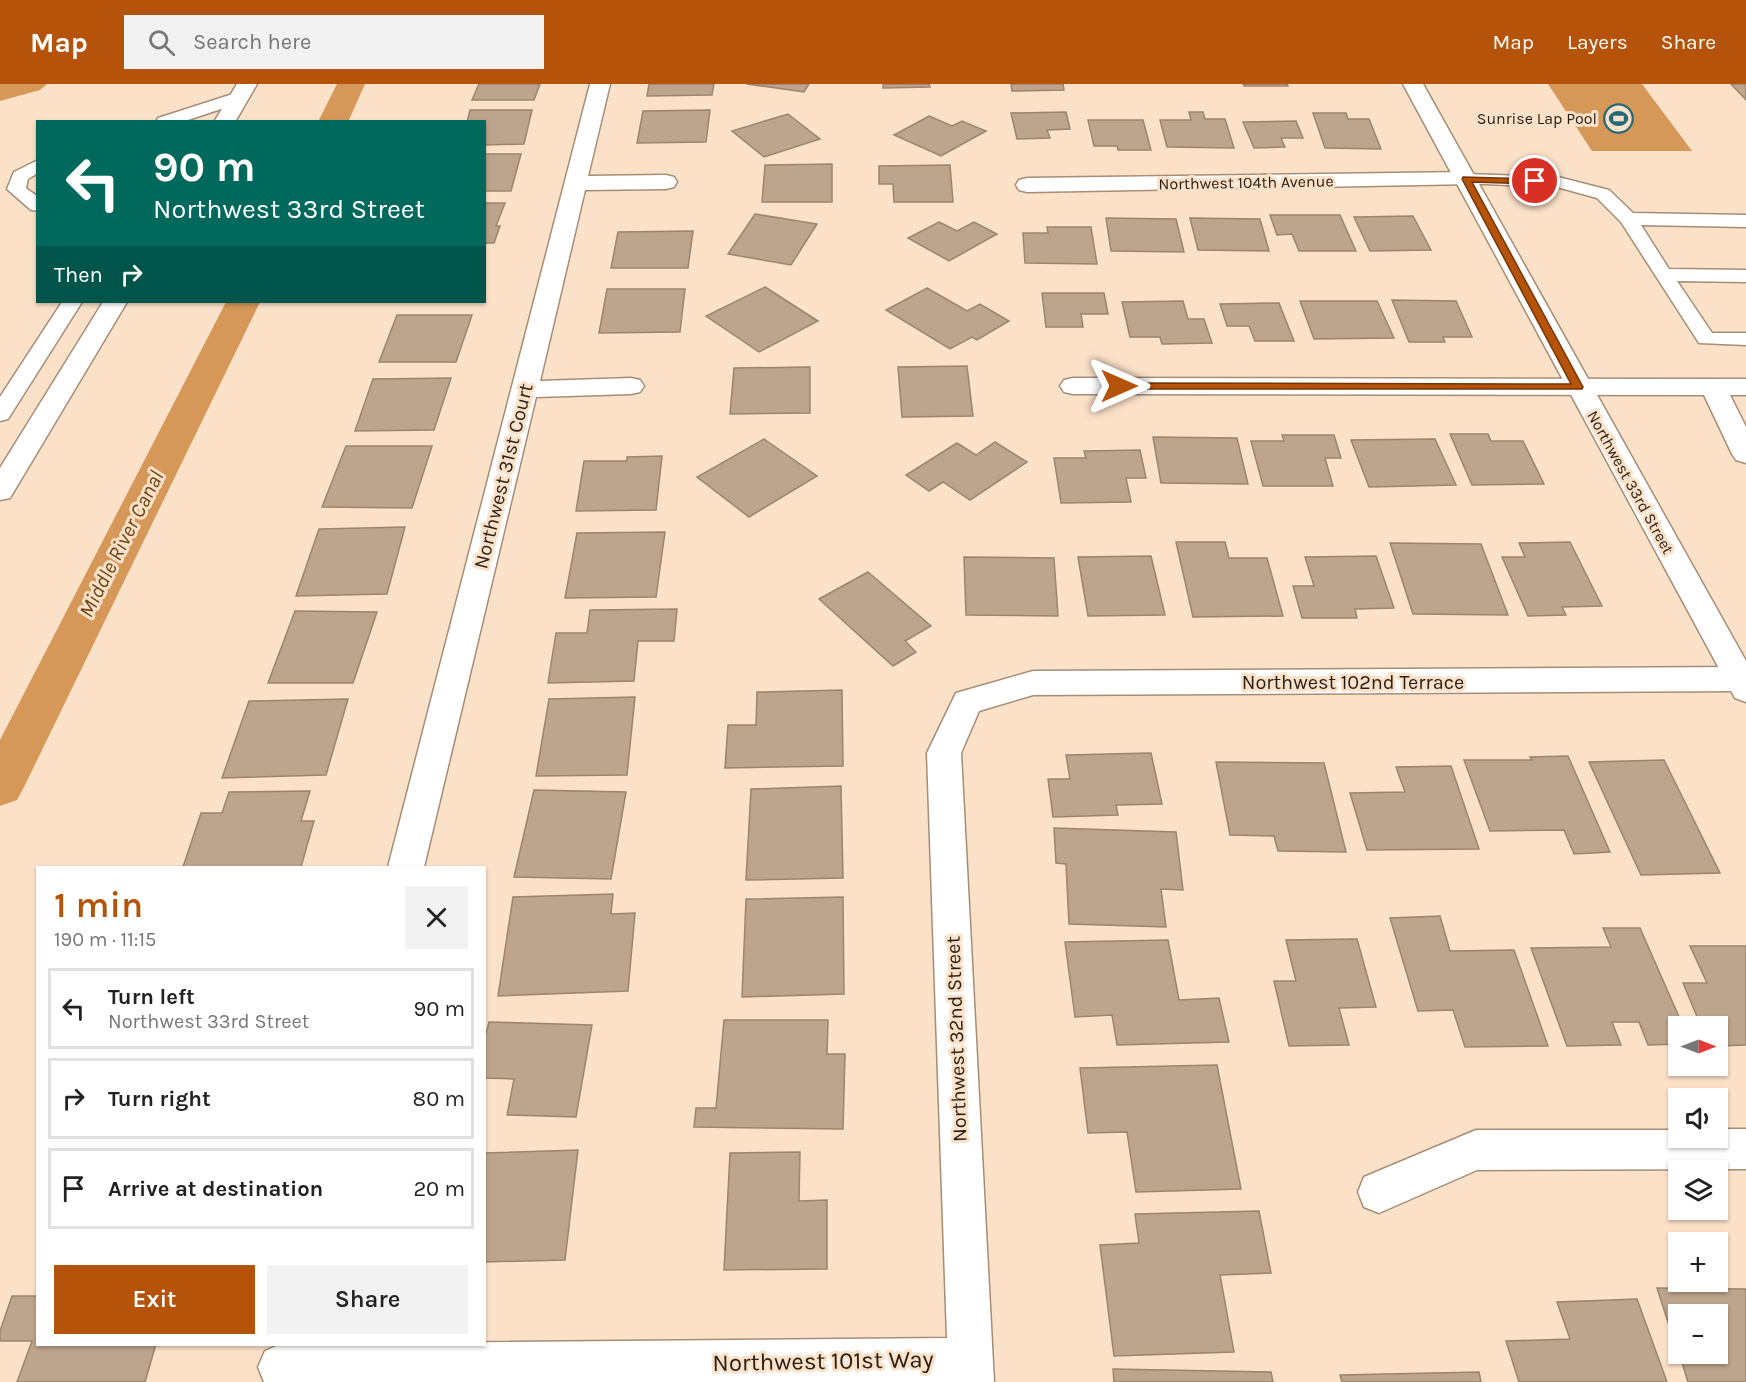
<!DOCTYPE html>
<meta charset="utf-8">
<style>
body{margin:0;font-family:Karla,sans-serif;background:#f2f2f2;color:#222;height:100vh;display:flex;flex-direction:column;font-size:22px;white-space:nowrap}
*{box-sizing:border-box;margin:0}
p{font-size:20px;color:#767676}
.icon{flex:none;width:33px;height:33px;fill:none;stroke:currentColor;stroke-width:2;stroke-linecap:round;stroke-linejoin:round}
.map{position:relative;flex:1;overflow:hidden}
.drawer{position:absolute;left:36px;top:782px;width:450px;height:480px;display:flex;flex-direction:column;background:#fff;border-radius:0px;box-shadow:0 2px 4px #0004}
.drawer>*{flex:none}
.top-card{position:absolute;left:36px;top:36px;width:450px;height:183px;border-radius:0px;box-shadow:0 2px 4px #0004;background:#00695c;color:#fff;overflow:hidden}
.needle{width:39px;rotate:90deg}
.fabs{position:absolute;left:1668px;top:932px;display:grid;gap:12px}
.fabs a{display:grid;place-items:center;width:60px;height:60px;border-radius:0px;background:#fff;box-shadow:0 2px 4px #0004;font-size:30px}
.pin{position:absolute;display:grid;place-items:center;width:51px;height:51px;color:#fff;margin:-26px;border:3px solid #fff;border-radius:50%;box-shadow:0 2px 6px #0007}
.me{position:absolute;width:66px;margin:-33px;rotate:90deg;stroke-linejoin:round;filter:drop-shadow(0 0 4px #0008)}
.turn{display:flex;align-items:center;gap:21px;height:126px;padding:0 18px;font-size:27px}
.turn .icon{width:78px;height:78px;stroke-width:2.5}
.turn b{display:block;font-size:42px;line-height:51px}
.then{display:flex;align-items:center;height:57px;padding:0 18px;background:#0003;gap:12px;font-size:22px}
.round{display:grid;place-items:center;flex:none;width:63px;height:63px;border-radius:0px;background:#f2f2f2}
.headline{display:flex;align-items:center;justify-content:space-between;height:102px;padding:0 18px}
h1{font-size:36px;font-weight:600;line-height:45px;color:#b45309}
.primary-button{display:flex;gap:12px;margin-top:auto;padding:12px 18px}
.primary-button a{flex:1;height:69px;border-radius:0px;background:#b45309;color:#fff;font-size:24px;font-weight:600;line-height:69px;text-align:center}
.primary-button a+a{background:#f2f2f2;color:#222}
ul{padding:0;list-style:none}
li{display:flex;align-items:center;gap:18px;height:81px;margin:0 12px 9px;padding:0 6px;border:3px solid #e0e0e0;border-radius:0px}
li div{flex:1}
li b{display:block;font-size:22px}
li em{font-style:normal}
header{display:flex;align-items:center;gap:36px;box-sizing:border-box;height:84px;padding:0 30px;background:#b45309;color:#fff}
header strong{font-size:28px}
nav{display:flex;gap:33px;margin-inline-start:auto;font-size:21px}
.search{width:420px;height:54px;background:#f2f2f2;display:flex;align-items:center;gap:15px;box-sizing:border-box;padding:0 21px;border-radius:0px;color:#767676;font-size:22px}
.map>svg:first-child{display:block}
.water{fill:#d59859}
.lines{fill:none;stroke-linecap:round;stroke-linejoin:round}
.canal{fill:#d59859;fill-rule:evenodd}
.building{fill:#bda48c;stroke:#9c846d;stroke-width:1.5}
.service-casing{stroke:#a58d76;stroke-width:3}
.minor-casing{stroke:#a58d76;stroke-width:3}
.tertiary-casing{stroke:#a58d76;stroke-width:3}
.service{fill:#fff;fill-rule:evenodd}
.minor{fill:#fff;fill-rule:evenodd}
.tertiary{fill:#fff;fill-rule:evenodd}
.route{fill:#b45309;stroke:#753606;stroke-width:1.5}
.labels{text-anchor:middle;stroke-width:6;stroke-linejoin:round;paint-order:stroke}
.far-poi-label{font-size:16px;fill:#271e15;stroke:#fbe1c8;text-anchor:end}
.far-street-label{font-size:16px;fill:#271e15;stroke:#fbe1c8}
.street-label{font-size:20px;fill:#271e15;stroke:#fbe1c8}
.water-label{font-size:21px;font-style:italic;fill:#6b4211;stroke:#fbe1c8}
.near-street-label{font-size:24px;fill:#271e15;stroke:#fbe1c8}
</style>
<header>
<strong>Map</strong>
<div class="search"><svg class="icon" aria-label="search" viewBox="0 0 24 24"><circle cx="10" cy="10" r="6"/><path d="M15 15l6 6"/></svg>Search here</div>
<nav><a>Map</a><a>Layers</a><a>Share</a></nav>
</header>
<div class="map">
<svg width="1746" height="1298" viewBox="0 0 1746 1298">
<rect width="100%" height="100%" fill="#fbe1c8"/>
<g class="water">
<path d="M0,0h47l-7,6 -40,11z"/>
<path d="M1548,0h94l50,67h-100z"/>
</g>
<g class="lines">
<g class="canal">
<path d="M337,0h28l-17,38h-30z"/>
<path d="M226,218h34l-236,485 -7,13 -17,6v-66z"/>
</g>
</g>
<g class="building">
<path d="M479,0h61l-6,16h-62z"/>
<path d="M649,0h65l-2,11 -65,1z"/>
<path d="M747,0h62l-5,8z"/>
<path d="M883,0h46l1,3 -47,1z"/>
<path d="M1011,0h52l1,6 -52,1z"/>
<path d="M1243,0h44l1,2h-44z"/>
<path d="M1731,0h15v16z"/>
<path d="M470,26h62l-8,34 -40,1v-23h-17z"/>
<path d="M710,26l-4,32 -69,1 6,-32z"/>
<path d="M1066,28l4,17 -23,1 3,8 -33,1 -6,-26z"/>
<path d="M1189,28h14l2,7h20l9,29 -67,-1 -7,-27h31z"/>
<path d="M1313,29h33l2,6h21l12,30 -56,-1z"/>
<path d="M788,30l32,25 -56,18 -32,-26z"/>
<path d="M929,32l23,10 10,-5 24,10 -45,25 -47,-21z"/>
<path d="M1088,36h55l8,30h-33l-1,-4h-23z"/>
<path d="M1296,37l7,17h-22l4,9 -31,1 -11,-26z"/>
<path d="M484,70h37l-10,37h-27z"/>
<path d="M832,80v38h-70l3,-37z"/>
<path d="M950,81l3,37h-59l-1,-18h-14v-18z"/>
<path d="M484,119h21l-9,23h4l-6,17h-10z"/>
<path d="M755,130l62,10 -26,41 -63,-11z"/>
<path d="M1270,131h70l16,36h-57l-7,-17 -15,1z"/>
<path d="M1413,132l18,34 -61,1 -16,-34z"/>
<path d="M1106,134l70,1 8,33 -73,-1z"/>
<path d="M1190,134l70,1 9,32 -71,-1z"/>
<path d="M939,138l18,9 17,-9 23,12 -48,27 -41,-23z"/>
<path d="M1047,143h44l6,37 -72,-1 -2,-30h25z"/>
<path d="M693,147l-5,37h-77l7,-36z"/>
<path d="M765,203l53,34 -59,31 -53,-36z"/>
<path d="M927,204l40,23 13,-7 29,17 -32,19 -5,-3 -22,12 -64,-39z"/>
<path d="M607,205h78l-5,43 -81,1z"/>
<path d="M1042,209h62l4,21h-27l2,13h-37z"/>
<path d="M1392,216l64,1 16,36h-29l2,5h-36z"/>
<path d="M1183,217l5,18h16l8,24 -50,1 -2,-7h-30l-8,-35z"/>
<path d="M1300,217h77l17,37 -80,1z"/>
<path d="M1279,219l15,38h-39l-6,-15h-22l-7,-22z"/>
<path d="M397,231h75l-16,47h-77z"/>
<path d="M967,282l6,50 -71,1 -4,-50z"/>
<path d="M810,283v46l-80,1 4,-46z"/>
<path d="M451,294l-17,52 -79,1 18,-52z"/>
<path d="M1450,350h38l3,7h32l21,43 -72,1z"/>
<path d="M1282,351h52l7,23h-16l8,28h-70l-12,-45h33z"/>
<path d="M1153,353l84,1 11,46 -87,-1z"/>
<path d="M764,355l53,37 -68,41 -52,-40z"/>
<path d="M1435,355l21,46 -87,2 -18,-47z"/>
<path d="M995,358l32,20 -57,38 -27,-18 -14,9 -23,-16 51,-32 19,12z"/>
<path d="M346,362h86l-20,62 -90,-1z"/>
<path d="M1140,366l6,28h-20l5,24 -70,1 -7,-45h32l-2,-7z"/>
<path d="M662,372l-6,54 -80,1 8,-50h43v-4z"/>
<path d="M405,443l-18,67 -91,2 23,-67z"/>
<path d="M665,448l-9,65 -91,1 12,-65z"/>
<path d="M1176,458h49l4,16h38l16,58 -90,1z"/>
<path d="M1570,458l32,64 -40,1 4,8 -38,1 -26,-59h23l-6,-14z"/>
<path d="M1390,459l91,1 27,71 -95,-1z"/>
<path d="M1151,472l14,59 -77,1 -10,-59z"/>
<path d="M1376,472l18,52 -39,1 2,9h-55l-9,-32h21l-9,-29z"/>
<path d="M964,473l90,1 4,58 -92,-1z"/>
<path d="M868,488l63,54 -26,15 11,11 -23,14 -74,-67z"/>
<path d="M677,525l-3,32h-36l-4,40 -86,2 8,-50h31l3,-23z"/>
<path d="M295,527l82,1 -24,71h-85z"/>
<path d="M842,606l1,76 -118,2 3,-43h28l1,-33z"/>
<path d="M635,613l-8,78 -91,1 13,-77z"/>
<path d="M348,615l-22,76 -104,3 27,-77z"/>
<path d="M1151,669l11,51 -46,1 2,10 -65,2 -5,-38h22l-4,-24z"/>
<path d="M1568,672l42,96 -36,2 -10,-24 -74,1 -26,-71h68l-2,-3z"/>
<path d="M1664,676l56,113 -79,2 -52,-113z"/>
<path d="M1216,678l108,1 22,89 -68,-1 -4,-15 -44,-1z"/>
<path d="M1451,682l28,83 -112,1 -17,-57 55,-1 -9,-25z"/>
<path d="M841,702l2,92 -97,2 5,-91z"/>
<path d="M534,706l92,2 -15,87 -97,-2z"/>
<path d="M310,707l-9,30h13l-13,46h-118l18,-54h21l7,-21z"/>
<path d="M1054,744l122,4 7,58 -22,-1 5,38 -97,-3 -3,-60 -10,-1z"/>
<path d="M613,810l-2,20 24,-1 -7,78 -130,5 15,-99z"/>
<path d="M843,813l1,97 -102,3 4,-98z"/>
<path d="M1440,832l10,35 64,-1 34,96 -83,1 -12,-37 -35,1 -28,-93z"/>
<path d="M1603,844h37l43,98h-5v18l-30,1 -9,-23h-27l9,23 -54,1 -36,-98 80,-1z"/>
<path d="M1357,855l19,68 -37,1 10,37 -60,1 -15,-65h22l-10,-41z"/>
<path d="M1168,856l11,60 40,-2 10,44 -112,3 -5,-30 -37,2 -10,-75z"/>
<path d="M1690,862h56v99l-28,1v-20h-17l-18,-43h24z"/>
<path d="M724,936h104l-1,34h18l-2,75 -149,-2 2,-19h20z"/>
<path d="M489,938l103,3 -16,92 -69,-2 7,-36 -30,-1v-36z"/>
<path d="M1217,981l24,124 -105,3 -9,-60 -39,1 -8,-65z"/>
<path d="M578,1066l-13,110 -81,2v-109z"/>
<path d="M800,1068l-1,49 28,-1v69l-103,1 6,-117z"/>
<path d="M1259,1127l12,62 -51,2 14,77 -120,4 -14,-111 39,-2 -4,-29z"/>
<path d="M1657,1204l89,1v93h-58l-9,-29h39v-39h-40v39z"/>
<path d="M12,1212h26v48h118l-11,38h-128l15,-41h-32v-10z"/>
<path d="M1637,1215l30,83h-148l-13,-41 64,-2 -13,-37z"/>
<path d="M1113,1285l158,3 2,10h-159z"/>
<path d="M1479,1288l2,10h-139l-2,-7z"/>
</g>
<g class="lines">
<defs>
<g id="service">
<path d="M239,8l8,5 -2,4 -63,21h-26l2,-4z"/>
<path d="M38,76v13l-10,6 -2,9 12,9v14l-7,-1 -24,-21 7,-17z"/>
<path d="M1466,90l92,3 51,13 24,23 113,2v12l-105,-2 28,44 77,1v12l-69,-1 35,52h34v12l-47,-2 -78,-121 -24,-24 -40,-11 -97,-4 -3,-4 3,-4z"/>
<path d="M62,218h20l-74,117 -8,2v-24z"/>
</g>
<g id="minor">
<path d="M237,0h20l-22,38h-21z"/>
<path d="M590,0h20l-22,92 78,-1 8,2 3,5 -3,5 -8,2 -81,1 -45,191 91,-3 9,2 4,6 -4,6 -9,2 -95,3 -112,470h-36z"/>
<path d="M1466,88l8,2 3,5 -3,5 -447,8 -8,-2 -3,-5 3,-5 8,-2z"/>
<path d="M103,218h24l-117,196 -10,2v-32z"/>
<path d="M1073,294l673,1v16h-16l16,32v36l-10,-3 -4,-6 -28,-59 -631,-1 -9,-2 -4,-6 4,-6z"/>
<path d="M1740,583l6,2v20l-6,2 -707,4 -54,16 -18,42 33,629h-730l-6,-15 7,-16 16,-7 666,-6 -20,-585 29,-60 77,-22z"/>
<path d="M1718,1045h28v40l-269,1 -98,43 -15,-6 -6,-15 6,-15 112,-47h202v7h40z"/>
</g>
<path id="tertiary" d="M1403,0h20l323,577v41l-11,-4z"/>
</defs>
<use href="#service" class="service-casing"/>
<use href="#minor" class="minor-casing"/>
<use href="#tertiary" class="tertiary-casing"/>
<use href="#service" class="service"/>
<use href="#minor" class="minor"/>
<use href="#tertiary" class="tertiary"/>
</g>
<path class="route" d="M1463,93l72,2 5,2 -5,3 -63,-2 111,205 -1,2h-463l-6,-3 6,-3 452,1 -109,-205z"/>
<defs>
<symbol id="stadium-ring" viewBox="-11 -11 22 22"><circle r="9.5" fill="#fbe1c8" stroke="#236978" stroke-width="1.5"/><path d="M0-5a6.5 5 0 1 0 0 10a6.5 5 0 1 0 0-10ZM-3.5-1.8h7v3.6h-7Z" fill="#236978"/></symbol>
</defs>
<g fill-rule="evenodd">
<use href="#stadium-ring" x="1602" y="18" width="33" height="33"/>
</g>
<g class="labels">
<g class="far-poi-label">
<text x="1597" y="40">Sunrise Lap Pool</text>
</g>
<g class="far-street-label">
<text transform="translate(1246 98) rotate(-1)" y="6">Northwest 104th Avenue</text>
<text transform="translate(1631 398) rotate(61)" y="6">Northwest 33rd Street</text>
</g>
<g class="street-label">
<text transform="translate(503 392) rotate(-76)" y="7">Northwest 31st Court</text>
<text x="1353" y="605">Northwest 102nd Terrace</text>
<text transform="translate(956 955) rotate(-92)" y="7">Northwest 32nd Street</text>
</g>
<g class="water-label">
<text transform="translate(121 460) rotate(-63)" y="7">Middle River Canal</text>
</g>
<g class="near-street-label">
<text transform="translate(823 1277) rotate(-1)" y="8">Northwest 101st Way</text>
</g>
</g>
</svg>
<div class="fabs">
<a><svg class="needle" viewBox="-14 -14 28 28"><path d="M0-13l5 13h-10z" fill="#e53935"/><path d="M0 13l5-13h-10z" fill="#767676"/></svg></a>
<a><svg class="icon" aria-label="sound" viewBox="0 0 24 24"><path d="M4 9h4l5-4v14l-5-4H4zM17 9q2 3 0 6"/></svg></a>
<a><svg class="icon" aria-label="layers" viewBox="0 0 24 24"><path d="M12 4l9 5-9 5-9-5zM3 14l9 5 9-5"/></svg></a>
<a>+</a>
<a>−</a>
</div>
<div class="pin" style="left:1535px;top:97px;background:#d93025"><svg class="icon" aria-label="arrive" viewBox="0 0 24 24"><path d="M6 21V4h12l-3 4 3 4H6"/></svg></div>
<svg class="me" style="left:1119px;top:302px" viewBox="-20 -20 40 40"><path d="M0-17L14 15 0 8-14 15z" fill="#b45309" stroke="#fff" stroke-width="4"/></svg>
<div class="top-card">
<div class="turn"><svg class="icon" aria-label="left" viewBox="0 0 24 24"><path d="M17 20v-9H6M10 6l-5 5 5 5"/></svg><div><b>90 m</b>Northwest 33rd Street</div></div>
<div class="then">Then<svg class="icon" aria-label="right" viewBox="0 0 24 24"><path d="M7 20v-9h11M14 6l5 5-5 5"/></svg></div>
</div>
<section class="drawer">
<div class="headline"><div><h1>1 min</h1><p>190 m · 11:15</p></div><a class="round"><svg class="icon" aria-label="close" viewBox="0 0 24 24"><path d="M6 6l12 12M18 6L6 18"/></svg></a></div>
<ul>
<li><svg class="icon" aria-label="left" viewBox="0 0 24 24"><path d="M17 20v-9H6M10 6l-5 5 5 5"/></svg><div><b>Turn left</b><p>Northwest 33rd Street</p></div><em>90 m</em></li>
<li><svg class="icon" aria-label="right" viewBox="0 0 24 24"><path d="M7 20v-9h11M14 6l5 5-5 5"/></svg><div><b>Turn right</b></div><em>80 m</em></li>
<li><svg class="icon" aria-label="arrive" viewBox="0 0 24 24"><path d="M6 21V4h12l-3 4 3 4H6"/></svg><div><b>Arrive at destination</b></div><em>20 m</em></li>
</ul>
<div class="primary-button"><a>Exit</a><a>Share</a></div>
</section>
</div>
